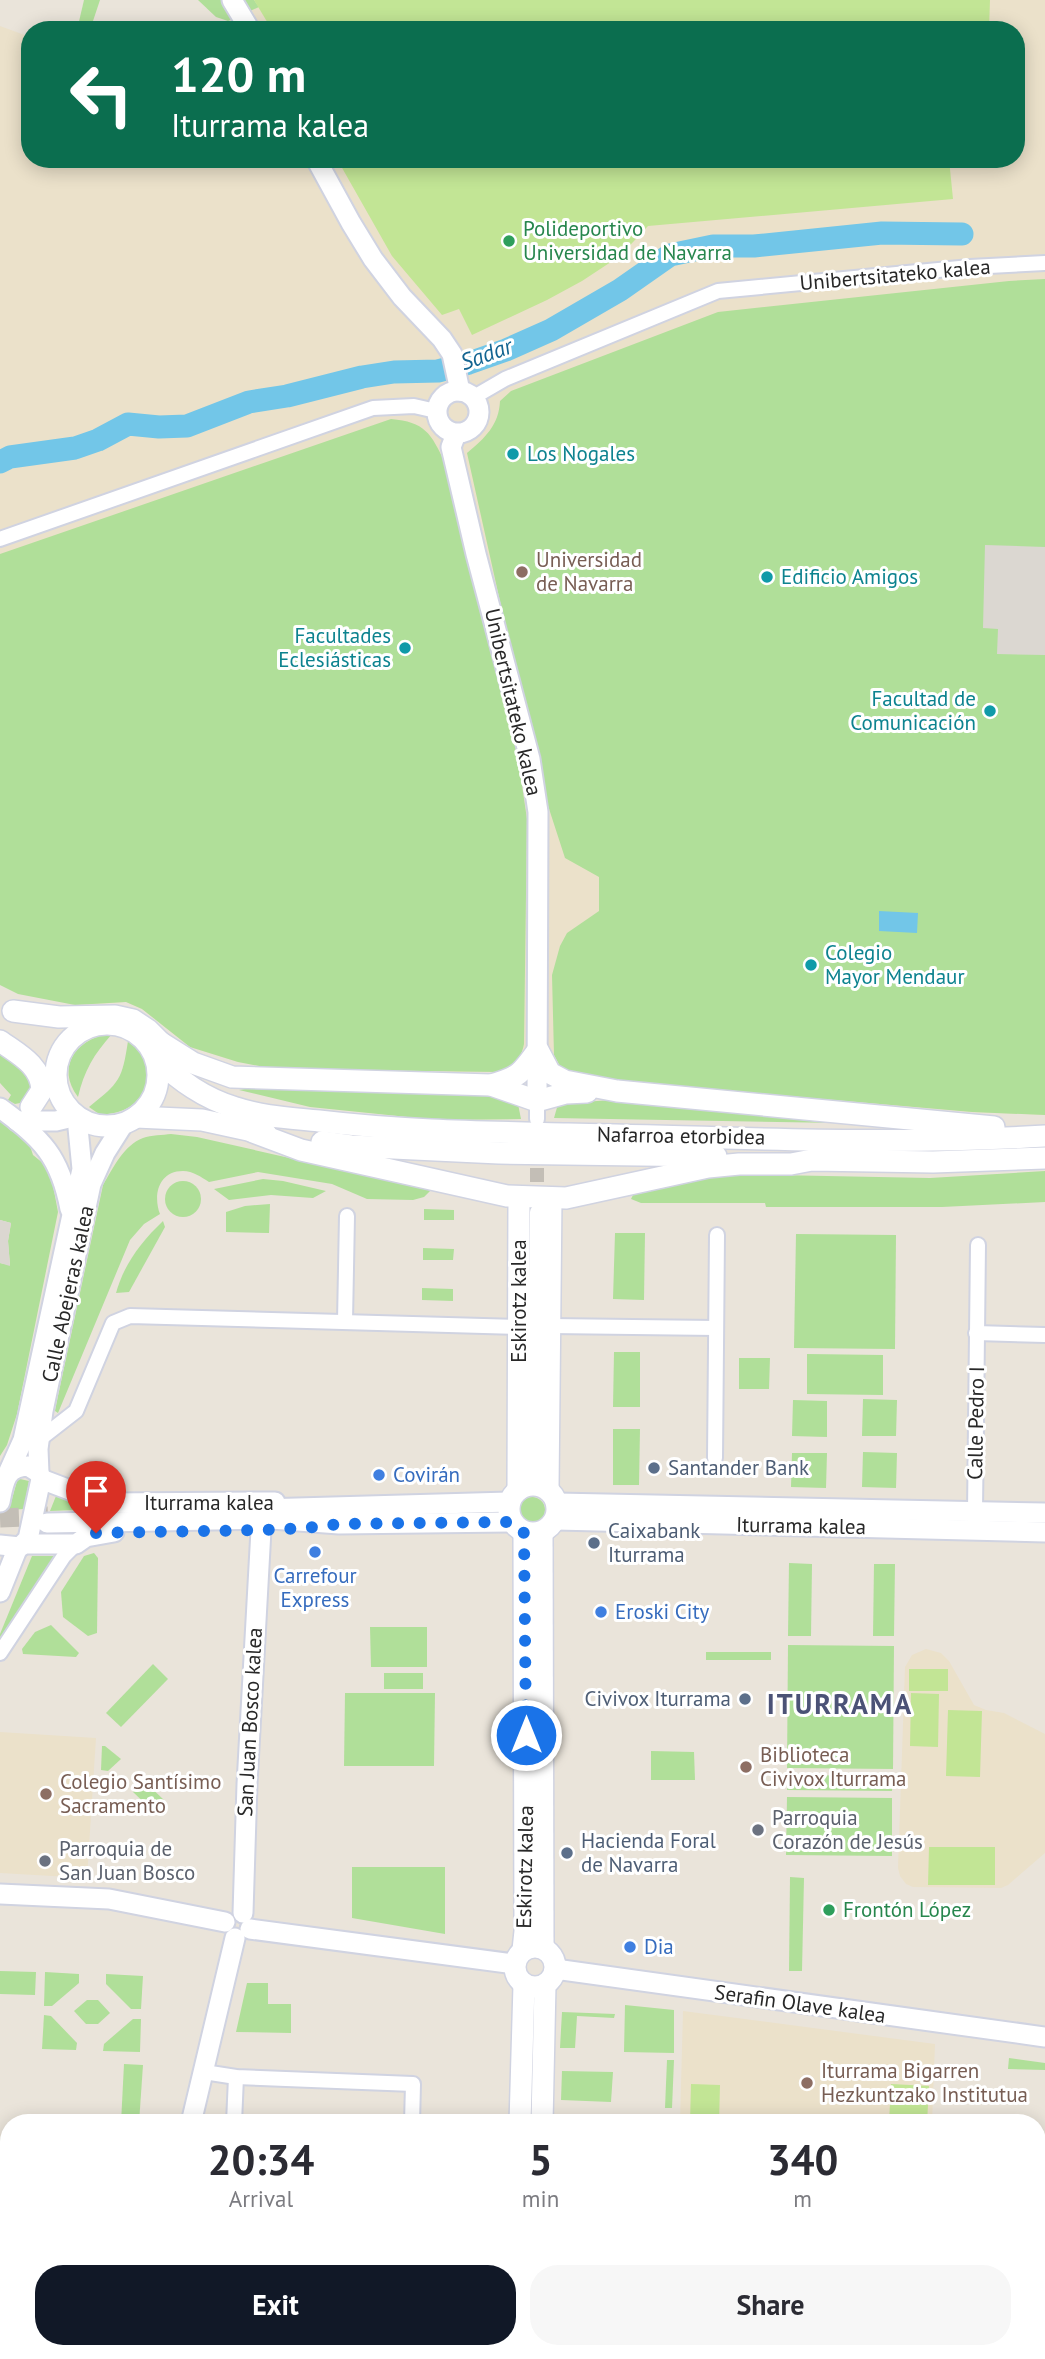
<!DOCTYPE html>
<meta charset="utf-8">
<style>
body{margin:0;font-family:"PT Sans",sans-serif;background:#f7f7f7;color:#2b2b33;height:100vh;display:flex;flex-direction:column;font-size:26px;white-space:nowrap}
*{box-sizing:border-box;margin:0}
p{font-size:23px;color:#7c7c81}
.icon{flex:none;width:38px;height:38px;fill:none;stroke:currentColor;stroke-width:2;stroke-linecap:round;stroke-linejoin:round}
.map{position:relative;flex:1;overflow:hidden}
.panel{position:absolute;left:0px;top:2114px;width:1046px;height:245px;display:flex;flex-direction:column;background:#fff;border-radius:28px 28px 0 0;box-shadow:0 4px 18px #0003}
.panel>*{flex:none}
.guide{position:absolute;left:21px;top:21px;width:1004px;height:147px;border-radius:28px;box-shadow:0 4px 18px #0003;background:#0b6e4f;color:#fff;overflow:hidden}
.pin{position:absolute;display:grid;place-items:center;width:60px;height:60px;color:#fff;margin:-72px -30px;border-radius:50% 50% 50% 0;rotate:-45deg;box-shadow:0 0 7px #0007}
.pin .icon{rotate:45deg}
.me{position:absolute;width:77px;margin:-38px;rotate:0deg;stroke-linejoin:round;filter:drop-shadow(0 0 5px #0008)}
.turn{display:flex;align-items:center;gap:24px;height:147px;padding:0 35px;font-size:32px}
.turn .icon{width:91px;height:91px;stroke-width:2.5}
.turn b{display:block;font-size:49px;line-height:60px}
.eta{display:flex;justify-content:space-evenly;align-items:center;height:119px;text-align:center}
.eta b{font-size:42px;font-weight:600;line-height:49px}
.button{display:flex;gap:14px;margin-top:auto;padding:14px 35px}
.button a{flex:1;height:80px;border-radius:28px;background:#111827;color:#fff;font-size:28px;font-weight:600;line-height:80px;text-align:center}
.button a+a{background:#f7f7f7;color:#2b2b33}
.map>svg:first-child{display:block}
.education{fill:#ebe1ca}
.green{fill:#b0df99}
.pitch{fill:#c2e595}
.plaza{fill:#dbd7d1}
.water{fill:#72c6e8}
.lines{fill:none;stroke-linecap:round;stroke-linejoin:round}
.river{stroke:#72c6e8;stroke-width:23}
.minor-tunnel{stroke:#c3beb6;stroke-width:14;stroke-dasharray:14 7;stroke-linecap:butt}
.tertiary-tunnel{stroke:#c3beb6;stroke-width:19;stroke-dasharray:19 10;stroke-linecap:butt}
.minor-casing{stroke:#d0d3e1;stroke-width:18}
.tertiary-casing{stroke:#d0d3e1;stroke-width:23}
.secondary-casing{stroke:#d0d3e1;stroke-width:24}
.minor{stroke:#fff;stroke-width:14}
.tertiary{stroke:#fff;stroke-width:19}
.secondary{stroke:#fff;stroke-width:21}
.route{stroke:#1a73e8;stroke-width:12;stroke-dasharray:0 21.6}
.leisure-dot{fill:#2e9e5b;stroke:#fff;stroke-width:2.5}
.culture-dot{fill:#0f9aa8;stroke:#fff;stroke-width:2.5}
.education-dot{fill:#8d6e63;stroke:#fff;stroke-width:2.5}
.service-dot{fill:#5c6f8a;stroke:#fff;stroke-width:2.5}
.shop-dot{fill:#3f7fe0;stroke:#fff;stroke-width:2.5}
.worship-dot{fill:#6b7280;stroke:#fff;stroke-width:2.5}
.labels{text-anchor:middle;stroke-width:6;stroke-linejoin:round;paint-order:stroke}
.leisure-label{font-size:21px;fill:#27864d;stroke:#fff;text-anchor:start}
.street-label{font-size:21px;fill:#282828;stroke:#fff}
.culture-label{font-size:21px;fill:#0d838f;stroke:#fff;text-anchor:start}
.education-label{font-size:21px;fill:#785e54;stroke:#fff;text-anchor:start}
.service-label{font-size:21px;fill:#4e5e75;stroke:#fff;text-anchor:start}
.shop-label{font-size:21px;fill:#366cbe;stroke:#fff;text-anchor:start}
.worship-label{font-size:21px;fill:#5b616d;stroke:#fff;text-anchor:start}
.water-label{font-size:23px;font-style:italic;fill:#136491;stroke:#fff}
.district-label{font-size:28px;font-weight:bold;letter-spacing:2px;fill:#4b5276;stroke:#fff}
</style>
<div class="map">
<svg width="1045" height="2359" viewBox="0 0 1045 2359">
<rect width="100%" height="100%" fill="#eae4da"/>
<g class="education">
<path d="M254,0h791v1115l-73,-3 -474,-40h-43l-217,-10 -48,-15 -48,-38 -16,-7 -51,3 -75,-20v-959l30,11v122h987v-129h-795l6,-9 29,-14z"/>
<path d="M926,1649l15,4 8,8 25,44 12,5 18,3 41,21v119l-37,32 -7,3 -88,-1 -7,-3 -6,-8 -2,-8 7,-201 7,-12z"/>
<path d="M0,1732l96,6 -9,140 -87,-5z"/>
<path d="M683,2011l252,33 -3,79h-252z"/>
</g>
<g class="green">
<path d="M84,0h16l-10,30h-13z"/>
<path d="M198,0h56l5,7 -31,14 -12,-4z"/>
<path d="M1045,279v836l-73,-3 -380,-33 -30,-9 -8,-15 -2,-80 8,-29 7,-13 32,-22v-34l-34,-19 -25,-77 -73,-328c18,-15 32,-28 33,-52l11,-10 207,-79 291,-31z"/>
<path d="M391,419c34,3 40,14 54,44l72,289 10,67 -3,225c-3,16 -11,21 -26,28l-223,-3 -37,-7 -48,-15 -48,-38 -16,-7 -51,3 -57,-11 -18,-9v-431z"/>
<path d="M107,1034h5c-18,20 -28,37 -34,63 -22,-30 -3,-56 29,-63z"/>
<path d="M128,1041c12,6 15,14 18,26 6,30 -19,49 -47,47l-10,-7c31,-25 33,-27 39,-66z"/>
<path d="M0,1047l37,35 -12,20 -10,2 -7,-4 3,-5 -11,-12z"/>
<path d="M257,1087l234,9 27,8 3,15 -84,1 -127,-13 -71,-17z"/>
<path d="M623,1099l217,24 -286,-5 4,-14z"/>
<path d="M0,1120l29,23 4,12 11,9 7,11 7,37 -41,202 -10,31 -7,11v-193l10,2 -2,-24 3,-18 -11,-3z"/>
<path d="M171,1134l26,3 234,53 -7,7 -11,3 -46,-1 -35,-15 -74,-12 -49,10c-8,-5 -16,-11 -26,-11 -25,0 -30,25 -23,43l-16,10 -14,16 -72,173 -3,-2 3,-15 45,-211c10,-17 21,-40 40,-47 8,-3 20,-3 28,-4z"/>
<path d="M1045,1171v31l-103,5h-176l-1,-4h-124l-10,-4 2,-4 94,-21 203,4z"/>
<path d="M263,1179l20,2 43,10 -13,7 -42,-3 -42,5 -15,-11z"/>
<circle cx="183" cy="1199" r="18"/>
<path d="M270,1204l-1,29 -43,-1v-20l19,-6z"/>
<path d="M424,1209l30,1v10h-30z"/>
<path d="M163,1221l2,6 -36,65 -13,1c8,-29 25,-51 47,-72z"/>
<path d="M615,1233h30l-1,67 -31,-1z"/>
<path d="M796,1234l100,1 -1,114 -101,-1z"/>
<path d="M423,1248l31,1 -1,11h-30z"/>
<path d="M422,1288l31,1v12l-31,-1z"/>
<path d="M614,1352h26v55h-27z"/>
<path d="M807,1354l76,1v40l-76,-1z"/>
<path d="M739,1358h31l-1,31h-30z"/>
<path d="M863,1399l34,1 -1,36h-34z"/>
<path d="M793,1400l34,1v36l-35,-1z"/>
<path d="M613,1429h27l-1,56h-26z"/>
<path d="M863,1452l34,1 -1,35 -34,-1z"/>
<path d="M792,1453h35l-1,35 -35,-1z"/>
<path d="M20,1479l9,2 -5,28 -15,1 8,-29z"/>
<path d="M60,1493l42,16 -52,2 6,-15z"/>
<circle cx="532" cy="1510" r="13"/>
<path d="M94,1553l4,5 -1,75 -9,3 -25,-19 -2,-25 23,-36z"/>
<path d="M32,1556h24l-56,82v-4z"/>
<path d="M789,1563l23,1 -1,72h-23z"/>
<path d="M874,1564h21l-1,72h-21z"/>
<path d="M51,1625l28,28 -3,4 -53,-3 -1,-5 13,-17z"/>
<path d="M427,1627v40h-56l-1,-40z"/>
<path d="M788,1645l106,1 -1,123 -106,-1z"/>
<rect x="706" y="1652" width="65" height="8"/>
<path d="M153,1664l15,15 -47,48 -15,-14z"/>
<rect x="384" y="1673" width="39" height="16"/>
<path d="M345,1693h90l-1,73h-90z"/>
<path d="M102,1746h3l16,13 -13,12 -7,-1z"/>
<path d="M651,1751l43,1 1,28h-44z"/>
<path d="M787,1775l106,1 -1,15 -105,-1z"/>
<path d="M144,1781l20,19 -11,11 -20,-19z"/>
<path d="M787,1797l105,1v58l-106,-1z"/>
<path d="M352,1867h93v67l-93,-16z"/>
<path d="M790,1877l14,1 -2,93h-13z"/>
<path d="M0,1971l36,1 -1,23 -35,-1z"/>
<path d="M45,1972l34,2v9l-27,23h-8z"/>
<path d="M106,1974l37,2 -2,33h-10l-25,-25z"/>
<path d="M247,1983h21v21h23v29l-55,-1z"/>
<path d="M87,2000h11l12,13 -12,11h-12l-12,-13z"/>
<path d="M625,2005l49,5v43l-50,-1z"/>
<path d="M562,2012l53,2 -1,4 -37,-2 -2,32h-15z"/>
<path d="M44,2015l7,1 26,27 -1,7 -34,-1z"/>
<path d="M133,2019h8l-1,33 -37,-1 1,-7z"/>
<path d="M1009,2058l36,5v7l-37,-1z"/>
<path d="M667,2060h7l-2,48h-7z"/>
<path d="M124,2064l19,1 -4,58h-18z"/>
<path d="M562,2071l51,1 -2,30 -50,-2z"/>
</g>
<g class="pitch">
<path d="M254,0h736l-1,30h-717z"/>
<path d="M337,159h612l4,40 -305,27 -28,30 -38,25 -35,19 -75,35 -13,-26 -17,6 -50,-59z"/>
<rect x="909" y="1669" width="39" height="22"/>
<path d="M911,1693l28,1 -1,53 -28,-1z"/>
<path d="M948,1710l34,1 -2,66 -34,-1z"/>
<path d="M929,1847h66v38h-67z"/>
<path d="M691,2084l29,1 -1,38h-29z"/>
<path d="M891,2084l38,2 -2,37h-38z"/>
</g>
<g class="plaza">
<path d="M985,545l60,2v108l-48,-1 1,-25 -15,-1z"/>
<path d="M0,1220l11,3 -3,18 2,25 -10,-3z"/>
</g>
<path class="water" d="M879,911l39,2 -1,20 -38,-2z"/>
<g class="lines">
<path class="river" d="M0,462l10,-5 65,-9 23,-8 30,-16 31,3 28,-1 62,-24 38,-6 75,-19 32,-5 44,-1 31,-8 37,-13 45,-20 69,-40 50,-35 43,-9h41l128,-13 80,1"/>
<path class="minor-tunnel" d="M537,1203v-56"/>
<path class="tertiary-tunnel" d="M0,1518l49,-2"/>
<defs>
<g id="minor">
<path d="M474,397l31,-18 213,-88 252,-24 75,-4"/>
<path d="M0,539l373,-131 41,-2 22,5"/>
<path d="M537,1119v-18"/>
<path d="M345,1321l2,-105"/>
<path d="M550,1326l166,2"/>
<path d="M976,1333l69,2"/>
<path d="M40,1439l36,-28 37,-88 17,-7 389,11"/>
<path d="M715,1458l2,-223"/>
<path d="M533,1484l4,-272"/>
<path d="M975,1512l3,-267"/>
<path d="M0,1653l64,-97 12,-12"/>
<path d="M204,2072l32,5 177,7 -1,39"/>
<path d="M234,2123l2,-46"/>
</g>
<g id="tertiary">
<path d="M232,0l18,30"/>
<path d="M316,159l35,64 22,36 29,38 40,42 10,15 8,37"/>
<circle cx="458" cy="412" r="21"/>
<path d="M456,434l-5,13 25,107 54,205 8,53 -1,289"/>
<path d="M0,1108c42,31 60,48 70,101"/>
<path d="M17,1121h39l21,-5"/>
<path d="M9,1471l14,-31 59,-271 -4,-41 1,-10"/>
<path d="M39,1473l-1,-24 5,-38 48,-227 14,-31 19,-30"/>
<path d="M41,1479l63,24 171,-1"/>
<path d="M0,1502c4,-20 5,-35 28,-36l11,7 2,6 -13,60 -8,8 -20,-2"/>
<path d="M557,1503l488,10"/>
<path d="M261,1509l248,-7"/>
<path d="M556,1520l489,12"/>
<path d="M47,1523l224,-4 68,5 172,-2"/>
<path d="M25,1544h51l10,-7 28,-5"/>
<path d="M0,1592l18,-45"/>
<path d="M0,1894l109,5 116,23"/>
<path d="M243,1913l4,-129 14,-254"/>
<path d="M250,1929l264,35"/>
<path d="M555,1969l490,68"/>
<path d="M191,2123l44,-185"/>
<path d="M0,2261l9,-1"/>
<path d="M198,2359l13,-9"/>
<path d="M525,2359v-9"/>
</g>
<g id="secondary">
<path d="M13,1011l46,6 56,-1 18,4 15,10 19,19"/>
<circle cx="107" cy="1075" r="51"/>
<path d="M0,1041c18,13 41,24 42,49l-11,17"/>
<path d="M158,1041l35,22 39,14 259,8 46,16 29,-8 21,-1"/>
<path d="M156,1059c25,22 47,39 80,49 27,9 55,10 83,13 83,10 166,11 249,13 159,3 319,12 477,2"/>
<path d="M491,1085c28,-8 30,-11 47,-35l12,23 15,8 52,10 377,36"/>
<path d="M136,1117l66,3 64,14"/>
<path d="M253,1132l48,18 206,46 59,2 142,-31 31,-3h52l21,-4 121,2 112,-4"/>
<path d="M322,1142l29,4 148,7 217,3"/>
<circle cx="533" cy="1509" r="24"/>
<path d="M548,1489l3,-291"/>
<path d="M518,1490l1,-293"/>
<path d="M542,1533l1,415"/>
<circle cx="535" cy="1967" r="20"/>
<path d="M523,1950l2,-19 -1,-398"/>
<path d="M520,2123l4,-138"/>
<path d="M542,2123l3,-138"/>
<path d="M0,2275l9,-1"/>
<path d="M1038,2288h7"/>
<path d="M1038,2315h7"/>
</g>
</defs>
<use href="#minor" class="minor-casing"/>
<use href="#tertiary" class="tertiary-casing"/>
<use href="#secondary" class="secondary-casing"/>
<use href="#minor" class="minor"/>
<use href="#tertiary" class="tertiary"/>
<use href="#secondary" class="secondary"/>
</g>
<g class="lines">
<path class="route" d="M96,1533l165,-3 44,-2 34,-4 172,-2 13,11 2,202"/>
</g>
<g class="leisure-dot">
<circle cx="509" cy="241" r="7"/>
<circle cx="829" cy="1910" r="7"/>
</g>
<g class="culture-dot">
<circle cx="513" cy="454" r="7"/>
<circle cx="767" cy="577" r="7"/>
<circle cx="405" cy="648" r="7"/>
<circle cx="990" cy="711" r="7"/>
<circle cx="811" cy="965" r="7"/>
</g>
<g class="education-dot">
<circle cx="522" cy="572" r="7"/>
<circle cx="746" cy="1767" r="7"/>
<circle cx="46" cy="1794" r="7"/>
<circle cx="807" cy="2083" r="7"/>
</g>
<g class="service-dot">
<circle cx="654" cy="1468" r="7"/>
<circle cx="594" cy="1543" r="7"/>
<circle cx="745" cy="1699" r="7"/>
<circle cx="567" cy="1853" r="7"/>
</g>
<g class="shop-dot">
<circle cx="379" cy="1475" r="7"/>
<circle cx="315" cy="1552" r="7"/>
<circle cx="601" cy="1612" r="7"/>
<circle cx="630" cy="1947" r="7"/>
</g>
<g class="worship-dot">
<circle cx="758" cy="1830" r="7"/>
<circle cx="45" cy="1861" r="7"/>
</g>
<g class="labels">
<g class="leisure-label">
<text x="523" y="236">Polideportivo<tspan x="523" dy="24">Universidad de Navarra</tspan></text>
<text x="843" y="1917">Frontón López</text>
</g>
<g class="street-label">
<text transform="translate(895 275) rotate(-5)" y="7">Unibertsitateko kalea</text>
<text transform="translate(513 702) rotate(77)" y="7">Unibertsitateko kalea</text>
<text transform="translate(681 1136) rotate(1)" y="7">Nafarroa etorbidea</text>
<text transform="translate(68 1294) rotate(-78)" y="7">Calle Abejeras kalea</text>
<text transform="translate(519 1301) rotate(-90)" y="7">Eskirotz kalea</text>
<text transform="translate(976 1423) rotate(-89)" y="7">Calle Pedro I</text>
<text x="209" y="1510">Iturrama kalea</text>
<text transform="translate(801 1526) rotate(1)" y="7">Iturrama kalea</text>
<text transform="translate(250 1722) rotate(-87)" y="7">San Juan Bosco kalea</text>
<text transform="translate(525 1867) rotate(-89)" y="7">Eskirotz kalea</text>
<text transform="translate(800 2004) rotate(8)" y="7">Serafin Olave kalea</text>
</g>
<g class="culture-label">
<text x="527" y="461">Los Nogales</text>
<text x="781" y="584">Edificio Amigos</text>
<text x="391" y="643" text-anchor="end">Facultades<tspan x="391" dy="24">Eclesiásticas</tspan></text>
<text x="976" y="706" text-anchor="end">Facultad de<tspan x="976" dy="24">Comunicación</tspan></text>
<text x="825" y="960">Colegio<tspan x="825" dy="24">Mayor Mendaur</tspan></text>
</g>
<g class="education-label">
<text x="536" y="567">Universidad<tspan x="536" dy="24">de Navarra</tspan></text>
<text x="760" y="1762">Biblioteca<tspan x="760" dy="24">Civivox Iturrama</tspan></text>
<text x="60" y="1789">Colegio Santísimo<tspan x="60" dy="24">Sacramento</tspan></text>
<text x="821" y="2078">Iturrama Bigarren<tspan x="821" dy="24">Hezkuntzako Institutua</tspan></text>
</g>
<g class="service-label">
<text x="668" y="1475">Santander Bank</text>
<text x="608" y="1538">Caixabank<tspan x="608" dy="24">Iturrama</tspan></text>
<text x="731" y="1706" text-anchor="end">Civivox Iturrama</text>
<text x="581" y="1848">Hacienda Foral<tspan x="581" dy="24">de Navarra</tspan></text>
</g>
<g class="shop-label">
<text x="393" y="1482">Covirán</text>
<text x="315" y="1583" text-anchor="middle">Carrefour<tspan x="315" dy="24">Express</tspan></text>
<text x="615" y="1619">Eroski City</text>
<text x="644" y="1954">Dia</text>
</g>
<g class="worship-label">
<text x="772" y="1825">Parroquia<tspan x="772" dy="24">Corazón de Jesús</tspan></text>
<text x="59" y="1856">Parroquia de<tspan x="59" dy="24">San Juan Bosco</tspan></text>
</g>
<g class="water-label">
<text transform="translate(486 354) rotate(-20)" y="8">Sadar</text>
</g>
<g class="district-label">
<text x="840" y="1714">ITURRAMA</text>
</g>
</g>
</svg>
<div class="pin" style="left:96px;top:1533px;background:#d93025"><svg class="icon" aria-label="arrive" viewBox="0 0 24 24"><path d="M6 21V4h12l-3 4 3 4H6"/></svg></div>
<svg class="me" style="left:526px;top:1735px" viewBox="-20 -20 40 40"><circle r="17" fill="#1a73e8" stroke="#fff" stroke-width="3"/><path d="M0-11L8 9 0 5-8 9z" fill="#fff"/></svg>
<div class="guide">
<div class="turn"><svg class="icon" aria-label="left" viewBox="0 0 24 24"><path d="M17 20v-9H6M10 6l-5 5 5 5"/></svg><div><b>120 m</b>Iturrama kalea</div></div>
</div>
<section class="panel">
<div class="eta">
<div><b>20:34</b><p>Arrival</p></div>
<div><b>5</b><p>min</p></div>
<div><b>340</b><p>m</p></div>
</div>
<div class="button"><a>Exit</a><a>Share</a></div>
</section>
</div>
